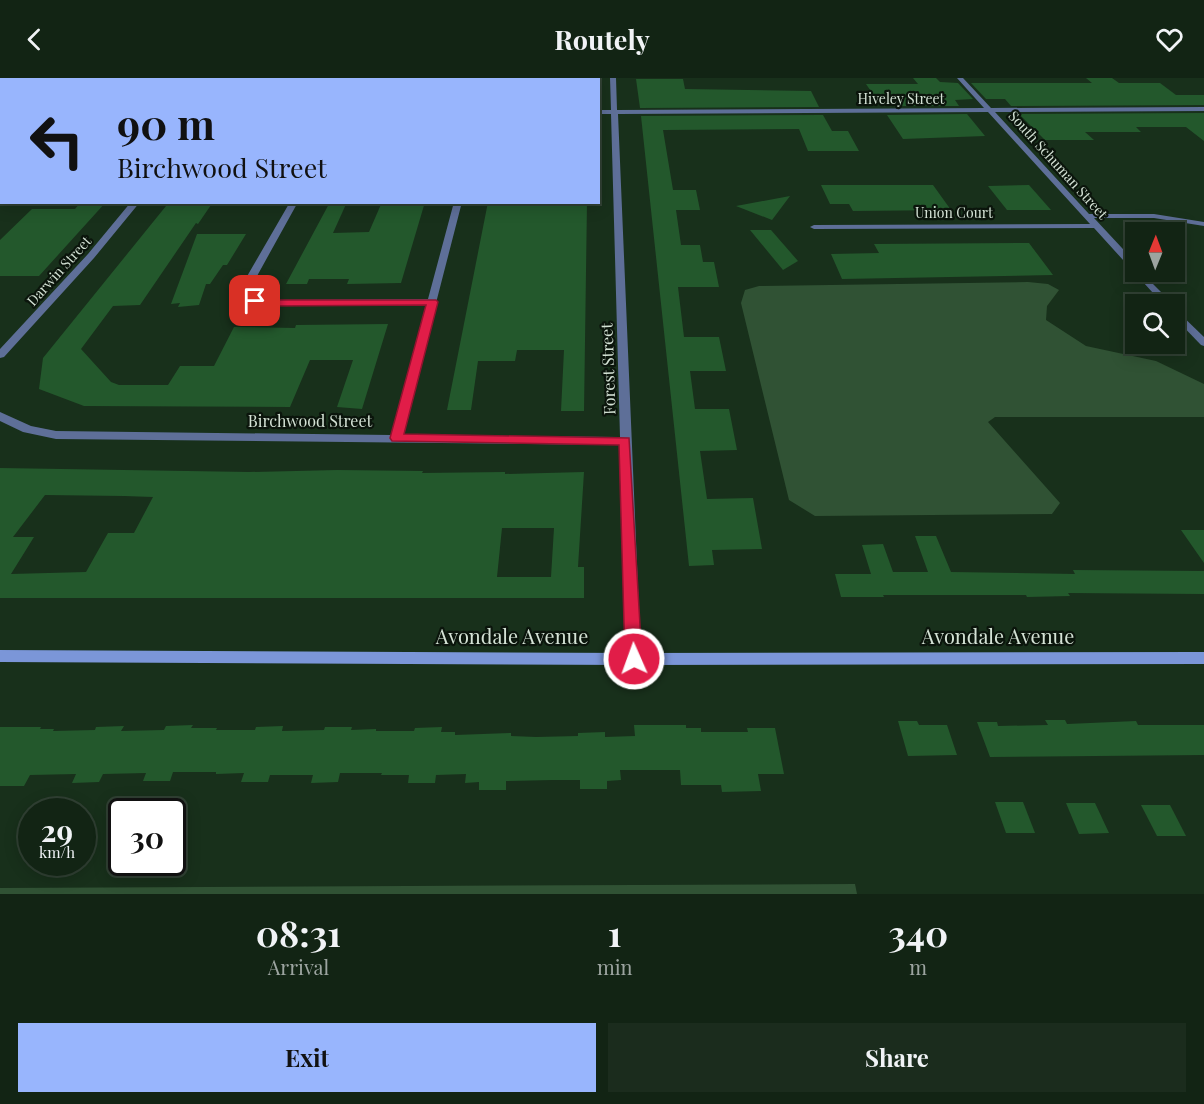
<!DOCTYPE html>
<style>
body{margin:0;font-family:"Playfair Display",serif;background:#1b2c1d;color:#f1f3f6;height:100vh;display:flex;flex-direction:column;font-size:22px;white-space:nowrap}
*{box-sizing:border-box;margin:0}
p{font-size:20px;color:#9ca4a0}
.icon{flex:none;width:33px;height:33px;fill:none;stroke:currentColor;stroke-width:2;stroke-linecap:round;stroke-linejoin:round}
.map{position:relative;height:816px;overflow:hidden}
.side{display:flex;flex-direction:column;background:#122414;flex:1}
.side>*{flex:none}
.top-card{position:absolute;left:0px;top:0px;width:600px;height:126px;box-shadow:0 3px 15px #0003,0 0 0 2px #314134;background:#98b5fd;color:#111;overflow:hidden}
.needle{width:39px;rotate:1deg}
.tools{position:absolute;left:1125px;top:144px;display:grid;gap:12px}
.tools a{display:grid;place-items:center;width:60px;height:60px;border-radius:0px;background:#122414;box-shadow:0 3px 15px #0003,0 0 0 2px #314134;font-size:30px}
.speed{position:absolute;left:18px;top:720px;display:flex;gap:12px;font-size:30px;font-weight:700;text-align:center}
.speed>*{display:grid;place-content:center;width:78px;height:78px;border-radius:50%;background:#122414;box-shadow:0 3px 15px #0003,0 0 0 2px #314134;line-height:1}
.speed small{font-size:15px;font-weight:400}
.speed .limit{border:3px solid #111;border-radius:9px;background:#fff;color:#111}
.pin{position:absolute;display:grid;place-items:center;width:51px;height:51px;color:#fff;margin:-26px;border-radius:12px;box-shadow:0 3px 9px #0006}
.me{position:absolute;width:66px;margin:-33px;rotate:358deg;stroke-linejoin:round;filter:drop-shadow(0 0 4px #0008)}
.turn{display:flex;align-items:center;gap:21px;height:126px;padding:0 18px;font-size:27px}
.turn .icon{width:78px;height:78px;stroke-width:2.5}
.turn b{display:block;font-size:42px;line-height:51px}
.eta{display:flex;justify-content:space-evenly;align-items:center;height:102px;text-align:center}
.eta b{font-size:36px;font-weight:700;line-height:42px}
.primary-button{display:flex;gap:12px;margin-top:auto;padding:12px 18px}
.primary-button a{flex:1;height:69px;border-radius:0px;background:#98b5fd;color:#111;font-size:24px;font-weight:700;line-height:69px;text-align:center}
.primary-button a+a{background:#1b2c1d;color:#f1f3f6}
header{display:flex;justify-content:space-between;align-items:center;height:78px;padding:0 18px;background:#122414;font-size:27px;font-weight:700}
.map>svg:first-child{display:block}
.green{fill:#305234}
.building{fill:#23582c;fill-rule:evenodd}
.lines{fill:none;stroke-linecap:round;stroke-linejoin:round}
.street{fill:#5e6f98;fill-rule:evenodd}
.secondary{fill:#7b96d8;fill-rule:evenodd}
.route{fill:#e11d48;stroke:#92132f;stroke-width:1.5}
.labels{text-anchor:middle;stroke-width:4.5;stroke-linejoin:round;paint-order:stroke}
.far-street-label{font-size:14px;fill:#d4e2d5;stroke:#0b150c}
.street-label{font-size:16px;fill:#d4e2d5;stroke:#0b150c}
.near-street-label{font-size:20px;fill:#d4e2d5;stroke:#0b150c}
</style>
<header><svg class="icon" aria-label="back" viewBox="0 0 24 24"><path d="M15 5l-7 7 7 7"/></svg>Routely<svg class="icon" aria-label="heart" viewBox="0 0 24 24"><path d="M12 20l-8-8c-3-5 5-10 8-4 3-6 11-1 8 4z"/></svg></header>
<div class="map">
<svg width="1204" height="816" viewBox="0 0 1204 816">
<rect width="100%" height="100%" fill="#18301b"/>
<g class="green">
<path d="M1028,204l20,2 11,6 -12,16 -1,14 40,26 70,15 48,23v33h-209l-7,5 72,81 -8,11 -237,2 -26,-16 -48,-197 4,-13 14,-4z"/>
<path d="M855,806l2,10h-857v-6z"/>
</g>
<g class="building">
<path d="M913,0h23l4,4 18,1 15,16 -18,1 4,6h-78l-15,-22h52z"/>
<path d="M1086,0h26l7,5h41l16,12h28v10l-193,1 -6,-7h-19l-15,-16h121z"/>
<path d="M636,1h47l2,10 126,2 8,16 -179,1z"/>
<path d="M1204,35v28l-18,-14h-50l5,5h-56l9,8h-49l-26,-26z"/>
<path d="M967,36l18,22 -82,3 -16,-24z"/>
<path d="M823,37l9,16h16l11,20h-51l-9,-22 -136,1 10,60h23l4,20h-24l5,35h19l3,17h11l5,25h-41l6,50h35l7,34h-36l5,38h34l8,41 -37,1 7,48 46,-1 9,51 -50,1 2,15 -25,1 -48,-450z"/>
<path d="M821,107h112l18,25 -98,1 -4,-7h-19z"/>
<path d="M1029,107l22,25h-44l-19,-24z"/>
<path d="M790,118l-18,24 -36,-14z"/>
<path d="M81,124h25l-67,74h-39v-36l32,-31h43z"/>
<path d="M330,124h17l-14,31 36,-1 13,-30h43l-24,81 -54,1 2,-5h-40l-2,5h-21z"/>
<path d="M488,124h99l-3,209h-23l3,-61h-47l-2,11h-37l-7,49h-24z"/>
<path d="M211,127l-13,19 -2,-1 -56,82 -27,1 -32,43 30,33 8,3h49l12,-19h34l20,-39 61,1 1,-3 92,-1 -26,85 -25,-2 16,-47h-43l-20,47 -206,-1 -45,-17 4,-31 123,-152z"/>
<path d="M750,152h21l27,31 -15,9z"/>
<path d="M197,156h49l-19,31h-4l-13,19h-4l-7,21 -21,2 2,-4 -9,1z"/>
<path d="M1029,165l24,32 -211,4 -11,-25 48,-1 -5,-9z"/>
<path d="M0,390l249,4 88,-2 86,1 -1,2 83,-1v2l79,-2 -6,95h6v31h-584zM45,417l79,1 29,1 -19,36h-26l-22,39 -75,2 23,-37h-21zM502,450h52l-3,49h-54z"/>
<path d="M1181,452h23v33z"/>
<path d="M915,458h21l15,36 124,2 -2,-4 131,1v23l-136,-1 2,3 -43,1 -1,-2h-143l1,2h-43l-6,-23h36l-9,-29 21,-1 10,28h35z"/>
<path d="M1045,642h20l2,4 69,-3 2,4h66v30l-214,2 -13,-35h20l1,4 50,-1z"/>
<path d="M898,643h19l2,4h28l10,30 -49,1z"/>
<path d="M193,647l-2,3h26l-1,2h39l1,-3 27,-1 -1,5 42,-1 1,-3h27l-1,3 25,-1v2h38l1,-3 27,-1 -1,5h14v3l56,-2v3l25,1 42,-1v-3l27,-1v5l30,-1 -1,-11h52v3h15v4h47l-1,-4h28l9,46h-26l3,17 -39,1 -1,-7h-40l-1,-15h-60l1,10 -14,1v8h-27v-9h-28l-46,1v9h-27v-8l-14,1 1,-9 -30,1 -1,8h-27l1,-8h-28l1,-2h-42l-2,9 -27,1 2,-8h-43l-2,7h-27l3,-9 -28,1v-2h-43l-3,9h-27l3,-8 -43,1 -4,8 -27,1 4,-9 -46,1 -6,11h-24v-59h41l-1,2h14l-1,2 42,-1 1,-3 28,-1 -3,5 43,-1 2,-4z"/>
<path d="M995,724h28l12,31h-29z"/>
<path d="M1066,725h29l14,30 -30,1z"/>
<path d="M1141,727h29l16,31h-29z"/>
</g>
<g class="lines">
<g class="street">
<path d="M243,0h6l-7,2z"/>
<rect x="362" y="0" width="6" height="2"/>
<path d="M488,0h6l-7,2z"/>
<path d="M610,0h6l1,32 367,-2 -27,-30h6l28,30 213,-1v4l-209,1 94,102h65l50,8v4l-50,-8h-60l42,45v9h5l32,32h-10l-69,-76 -280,1 -4,-2 4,-2 276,-1 -102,-112 -370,2 23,545 -2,5 -5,1 -5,-1 -2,-5 -6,-214 -565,-6 -33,-7 -23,-11v-9l31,14 25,5 335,4 35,-130 -161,1 -18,-6 -6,-7 1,-8 48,-83h8l-46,83 -1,8 2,3 13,4 162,-1 26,-97h8l-60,233 218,2 -9,-323h-13v-4h13z"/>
<rect x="0" y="7" width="2" height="4"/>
<rect x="0" y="56" width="2" height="4"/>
<path d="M131,124h9l-46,56 -90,99 -4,1v-9l88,-95z"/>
<path d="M1174,230l30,29v9l-3,-1 -27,-28z"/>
</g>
<g class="secondary">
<path d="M119,0l-1,2h-7l2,-2z"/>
<path d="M0,94h2l-2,5z"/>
<path d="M0,572l634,3 570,-1v12l-570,1 -634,-3z"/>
</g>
</g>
<path class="route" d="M255,220l10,2h171l2,2 -34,132 225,4 13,221 -2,5 -6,2 -6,-2 -3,-5 -6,-214 -227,-4 -2,-3 36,-133 -161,1 -14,-3 -1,-2z"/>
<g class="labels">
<g class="far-street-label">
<text x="901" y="26">Hiveley Street</text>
<text transform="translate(1058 87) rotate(48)" y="5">South Schuman Street</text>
<text x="954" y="140">Union Court</text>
<text transform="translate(59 193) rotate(-48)" y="5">Darwin Street</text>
</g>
<g class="street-label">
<text transform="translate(608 291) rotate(-92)" y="6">Forest Street</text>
<text x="310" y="349">Birchwood Street</text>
</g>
<g class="near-street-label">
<text x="512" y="566">Avondale Avenue</text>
<text x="998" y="566">Avondale Avenue</text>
</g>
</g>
</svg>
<div class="tools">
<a><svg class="needle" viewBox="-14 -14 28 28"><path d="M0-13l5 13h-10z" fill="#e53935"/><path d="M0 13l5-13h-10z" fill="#9ca4a0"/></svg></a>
<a><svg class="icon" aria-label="search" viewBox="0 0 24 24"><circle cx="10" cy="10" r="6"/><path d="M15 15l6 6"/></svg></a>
</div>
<div class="speed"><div>29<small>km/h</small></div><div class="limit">30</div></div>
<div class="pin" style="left:255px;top:223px;background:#d93025"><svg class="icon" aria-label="arrive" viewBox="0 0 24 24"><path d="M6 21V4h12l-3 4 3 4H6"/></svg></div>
<svg class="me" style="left:634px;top:581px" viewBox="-20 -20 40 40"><circle r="17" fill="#e11d48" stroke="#fff" stroke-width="3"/><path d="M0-11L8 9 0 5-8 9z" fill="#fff"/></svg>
<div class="top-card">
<div class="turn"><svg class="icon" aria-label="left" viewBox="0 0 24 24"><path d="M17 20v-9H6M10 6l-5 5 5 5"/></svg><div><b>90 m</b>Birchwood Street</div></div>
</div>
</div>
<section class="side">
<div class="eta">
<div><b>08:31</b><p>Arrival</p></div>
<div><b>1</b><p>min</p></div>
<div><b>340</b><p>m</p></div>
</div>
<div class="primary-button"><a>Exit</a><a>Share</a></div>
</section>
